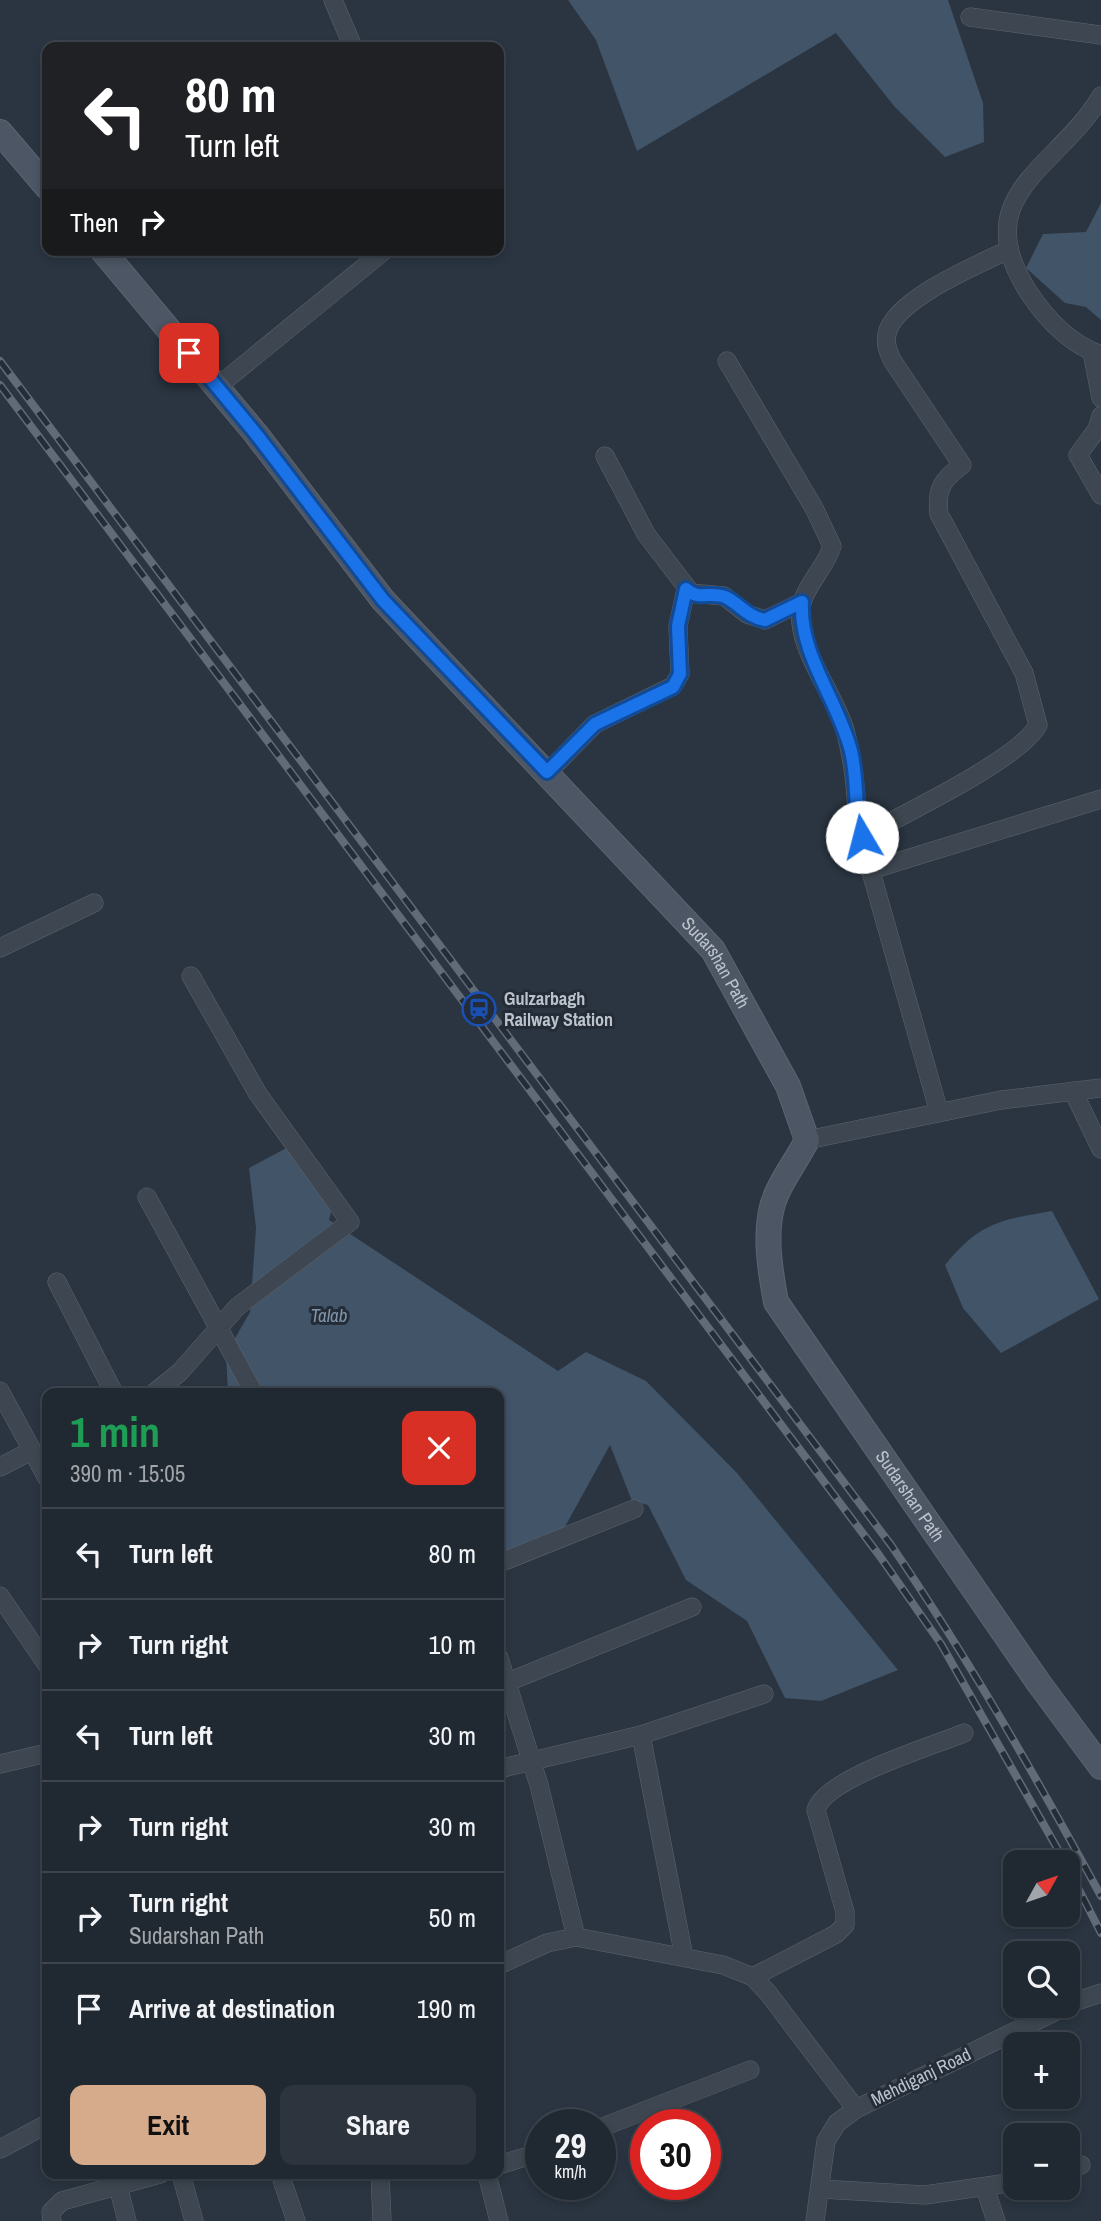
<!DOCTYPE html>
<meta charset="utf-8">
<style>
body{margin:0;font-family:"Archivo Narrow",sans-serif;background:#2d343d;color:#f1f3f6;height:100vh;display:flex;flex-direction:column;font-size:26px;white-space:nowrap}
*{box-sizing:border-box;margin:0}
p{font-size:23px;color:#a2a6ab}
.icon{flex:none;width:38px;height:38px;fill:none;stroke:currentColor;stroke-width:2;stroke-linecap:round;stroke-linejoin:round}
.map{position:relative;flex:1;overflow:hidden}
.drawer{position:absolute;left:42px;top:1388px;width:462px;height:791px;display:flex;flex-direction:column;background:#202831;border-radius:14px;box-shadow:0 4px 10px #0003,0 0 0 2px #3d444d}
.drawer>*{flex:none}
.hud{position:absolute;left:42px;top:42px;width:462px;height:214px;border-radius:14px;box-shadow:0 4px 10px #0003,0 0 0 2px #3d444d;background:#202124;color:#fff;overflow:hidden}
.needle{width:46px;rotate:50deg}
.controls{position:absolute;left:1003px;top:1850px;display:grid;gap:14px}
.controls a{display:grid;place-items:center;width:77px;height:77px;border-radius:14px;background:#202831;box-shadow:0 4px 10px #0003,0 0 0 2px #3d444d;font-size:35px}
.speed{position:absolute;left:525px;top:2109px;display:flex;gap:14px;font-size:35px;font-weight:700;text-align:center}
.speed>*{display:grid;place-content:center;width:91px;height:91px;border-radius:50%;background:#202831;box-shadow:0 4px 10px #0003,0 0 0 2px #3d444d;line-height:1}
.speed small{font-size:18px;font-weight:400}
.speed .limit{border:10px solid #d22;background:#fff;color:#111}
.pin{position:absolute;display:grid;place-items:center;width:60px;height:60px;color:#fff;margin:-30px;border-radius:14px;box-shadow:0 4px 10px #0006}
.me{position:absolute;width:77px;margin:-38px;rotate:352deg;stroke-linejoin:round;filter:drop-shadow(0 0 5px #0008)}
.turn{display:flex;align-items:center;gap:24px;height:147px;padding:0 28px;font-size:32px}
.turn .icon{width:91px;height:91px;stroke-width:2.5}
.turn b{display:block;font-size:49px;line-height:60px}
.then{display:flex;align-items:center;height:66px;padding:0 28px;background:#0003;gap:14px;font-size:26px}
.round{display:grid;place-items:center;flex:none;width:74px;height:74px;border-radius:14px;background:#2d343d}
.head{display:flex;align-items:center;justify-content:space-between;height:119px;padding:0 28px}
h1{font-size:42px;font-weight:700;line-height:52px;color:#1e9e55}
.button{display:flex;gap:14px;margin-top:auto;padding:14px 28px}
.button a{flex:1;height:80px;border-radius:14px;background:#d6ab8b;color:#111;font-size:28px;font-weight:700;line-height:80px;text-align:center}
.button a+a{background:#2d343d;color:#f1f3f6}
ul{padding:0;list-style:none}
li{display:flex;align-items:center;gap:21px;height:91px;padding:0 28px;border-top:2px solid #3d444d}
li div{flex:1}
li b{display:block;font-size:26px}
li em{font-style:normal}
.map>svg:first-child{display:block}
.water{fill:#415468}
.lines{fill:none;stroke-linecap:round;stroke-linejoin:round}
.street-casing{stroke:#5c656f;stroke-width:19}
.secondary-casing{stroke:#5c656f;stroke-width:26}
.street{stroke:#3e4751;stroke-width:18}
.secondary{stroke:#4c5664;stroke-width:24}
.rail-casing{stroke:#616b78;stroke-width:8}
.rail{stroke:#232c37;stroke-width:5;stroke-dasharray:16;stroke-linecap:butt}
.route-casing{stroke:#114b97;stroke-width:18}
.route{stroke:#1a73e8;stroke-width:12}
.labels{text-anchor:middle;stroke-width:6;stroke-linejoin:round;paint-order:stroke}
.street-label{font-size:18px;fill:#bbc2cb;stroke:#232c37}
.poi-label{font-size:18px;font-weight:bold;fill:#bbc2cb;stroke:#232c37;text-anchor:start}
.water-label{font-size:19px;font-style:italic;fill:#7f94aa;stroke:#232c37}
</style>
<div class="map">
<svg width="1101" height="2221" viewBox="0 0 1101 2221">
<rect width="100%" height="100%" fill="#2a3541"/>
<g class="water">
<path d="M568,0h380l35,103 1,39 -39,15 -51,-51 -58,-73 -199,118 -41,-111z"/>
<path d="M1101,203v117l-15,-13 -21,-4 -39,-35 17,-34 43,-2z"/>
<path d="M294,1144l37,68 -2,8 229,151 28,-19 60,29 91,92 161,197 -77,31 -36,-3 -38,-77 -61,-41 -38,-75 -16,-4 -22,-56 -49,89 -62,25v-166h-271l-2,-39 24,-42 6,-84 -7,-60z"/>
<path d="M1052,1211l47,88 -98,54 -38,-45 -18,-43c35,-43 55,-45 107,-54z"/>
</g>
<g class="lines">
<defs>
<g id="street">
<path d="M333,0l20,47"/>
<path d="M970,17l131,18"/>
<path d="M1101,96c-43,73 -136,98 -72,197 18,27 41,51 72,62"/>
<path d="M1092,352l9,46"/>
<path d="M727,361l87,147 18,38c-6,21 -25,37 -30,57 -10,40 32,89 43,127 9,32 11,62 13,96l81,286"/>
<path d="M217,387l168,-137"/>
<path d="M1101,416l-4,13 -19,26 23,40"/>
<path d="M605,456l41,78 45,59 33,3 23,18 18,6 37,-18"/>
<path d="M547,773l48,-49 78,-38 7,-12 -2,-48 8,-37"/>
<path d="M862,837c39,-22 157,-77 176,-112l-14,-52 -85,-159c-3,-25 3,-34 23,-49l-70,-105c-4,-9 -7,-16 -5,-26 7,-35 91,-69 121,-84"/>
<path d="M871,870l230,-71"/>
<path d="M0,948l94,-45"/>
<path d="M1073,1091l28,58"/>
<path d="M807,1140l194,-40 100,-12"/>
<path d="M147,1197l107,196"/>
<path d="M57,1282l57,111"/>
<path d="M0,1391l47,87"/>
<path d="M154,1393l26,-21 57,-65 113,-85 -92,-128 -67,-118"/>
<path d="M0,1467l31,-16"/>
<path d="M499,1563l135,-54"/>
<path d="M0,1596l47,69"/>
<path d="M499,1658l40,127 37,152"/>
<path d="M508,1682l184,-75"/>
<path d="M641,1735l43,222"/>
<path d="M0,1764l47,-11"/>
<path d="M499,1769l142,-34 123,-41"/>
<path d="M499,1965l48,-22 29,-6 147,28 30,12 15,16 88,116"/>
<path d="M753,1977l83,-43 9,-9v-13l-29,-102c9,-32 117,-64 148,-77"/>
<path d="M600,2128l150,-58"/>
<path d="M0,2149l47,-25"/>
<path d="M499,2165l42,-13"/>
<path d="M1068,2169l13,-4"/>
<path d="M181,2174l13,47"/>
<path d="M280,2174l16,47"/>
<path d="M380,2174l2,47"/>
<path d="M487,2174l12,47"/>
<path d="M118,2186l9,35"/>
<path d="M985,2188l11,33"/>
<path d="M821,2189l104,6 90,-13"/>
<path d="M52,2221l-1,-9 11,-11 98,-27"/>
<path d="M815,2221l11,-80 11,-18 19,-14 221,-108 24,-8"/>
</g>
<g id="secondary">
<path d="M0,132l47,55"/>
<path id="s1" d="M102,250l154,184 127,166 330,350 75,136 19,54c-9,18 -22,35 -30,53 -15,31 -7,77 -1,109l262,380 63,85"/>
</g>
</defs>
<use href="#street" class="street-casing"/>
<use href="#secondary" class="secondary-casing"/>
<use href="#street" class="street"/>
<use href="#secondary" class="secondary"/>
<defs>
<g id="rail">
<path d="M0,361l891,1184c77,113 144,230 210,351"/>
<path d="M0,385l879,1170 62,89 124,218"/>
<path d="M1068,1868l33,65"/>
</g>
</defs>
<use href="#rail" class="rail-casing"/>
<use href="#rail" class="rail"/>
</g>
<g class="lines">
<defs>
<path id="route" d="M189,353l67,81 127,166 164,172 48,-48 78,-37 7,-13 -2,-48 8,-37c12,12 25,2 39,8 15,7 22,20 40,23l37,-18c-3,53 36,98 49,149 7,28 3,58 11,86"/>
</defs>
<use href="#route" class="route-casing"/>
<use href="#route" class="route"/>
</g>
<defs>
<symbol id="station-ring" viewBox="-11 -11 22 22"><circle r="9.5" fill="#232c37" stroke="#1a4fb4" stroke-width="1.5"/><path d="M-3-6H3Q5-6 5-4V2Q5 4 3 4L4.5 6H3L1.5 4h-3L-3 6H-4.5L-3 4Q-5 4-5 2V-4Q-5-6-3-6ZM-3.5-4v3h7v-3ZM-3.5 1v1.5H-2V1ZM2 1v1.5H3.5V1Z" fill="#1a4fb4"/></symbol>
</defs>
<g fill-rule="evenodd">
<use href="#station-ring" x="460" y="990" width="38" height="38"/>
</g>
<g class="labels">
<g class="street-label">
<text dy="6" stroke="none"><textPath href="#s1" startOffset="942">Sudarshan Path</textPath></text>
<text dy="6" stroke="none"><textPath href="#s1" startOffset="1550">Sudarshan Path</textPath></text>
<text transform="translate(921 2077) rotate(-26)" y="6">Mehdiganj Road</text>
</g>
<g class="poi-label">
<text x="504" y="1005">Gulzarbagh<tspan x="504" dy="21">Railway Station</tspan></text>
</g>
<g class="water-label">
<text x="329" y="1322">Talab</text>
</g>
</g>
</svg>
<div class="controls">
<a><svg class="needle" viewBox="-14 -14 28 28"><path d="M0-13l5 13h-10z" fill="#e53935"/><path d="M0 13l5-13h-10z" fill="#a2a6ab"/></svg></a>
<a><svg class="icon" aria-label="search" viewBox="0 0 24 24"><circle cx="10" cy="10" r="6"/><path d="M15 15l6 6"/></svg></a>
<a>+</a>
<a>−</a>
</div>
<div class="speed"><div>29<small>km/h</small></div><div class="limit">30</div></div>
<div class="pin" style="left:189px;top:353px;background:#d93025"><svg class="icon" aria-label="arrive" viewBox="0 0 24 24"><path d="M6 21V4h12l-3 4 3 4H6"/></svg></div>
<svg class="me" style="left:862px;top:837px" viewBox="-20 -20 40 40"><circle r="19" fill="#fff"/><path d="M0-13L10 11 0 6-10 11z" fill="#1a73e8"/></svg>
<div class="hud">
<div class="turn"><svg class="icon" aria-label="left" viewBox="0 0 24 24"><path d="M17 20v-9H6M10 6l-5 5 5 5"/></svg><div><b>80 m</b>Turn left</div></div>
<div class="then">Then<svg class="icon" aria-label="right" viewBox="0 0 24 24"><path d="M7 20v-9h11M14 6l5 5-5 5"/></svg></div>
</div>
<section class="drawer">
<div class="head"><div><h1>1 min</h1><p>390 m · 15:05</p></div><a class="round" style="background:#d93025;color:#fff"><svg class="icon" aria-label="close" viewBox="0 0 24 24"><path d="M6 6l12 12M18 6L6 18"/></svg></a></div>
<ul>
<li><svg class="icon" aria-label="left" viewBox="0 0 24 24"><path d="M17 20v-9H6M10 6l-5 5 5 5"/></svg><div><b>Turn left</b></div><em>80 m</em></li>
<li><svg class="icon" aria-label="right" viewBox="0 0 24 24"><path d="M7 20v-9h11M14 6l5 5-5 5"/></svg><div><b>Turn right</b></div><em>10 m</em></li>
<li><svg class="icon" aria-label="left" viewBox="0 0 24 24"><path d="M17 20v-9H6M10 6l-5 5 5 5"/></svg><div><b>Turn left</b></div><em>30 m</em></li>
<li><svg class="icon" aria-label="right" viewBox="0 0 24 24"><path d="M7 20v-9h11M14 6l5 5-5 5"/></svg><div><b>Turn right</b></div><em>30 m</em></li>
<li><svg class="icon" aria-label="right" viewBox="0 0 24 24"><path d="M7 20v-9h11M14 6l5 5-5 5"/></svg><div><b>Turn right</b><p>Sudarshan Path</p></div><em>50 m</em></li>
<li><svg class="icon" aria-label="arrive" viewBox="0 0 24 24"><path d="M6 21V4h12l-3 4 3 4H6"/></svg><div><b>Arrive at destination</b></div><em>190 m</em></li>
</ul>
<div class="button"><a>Exit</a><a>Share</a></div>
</section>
</div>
